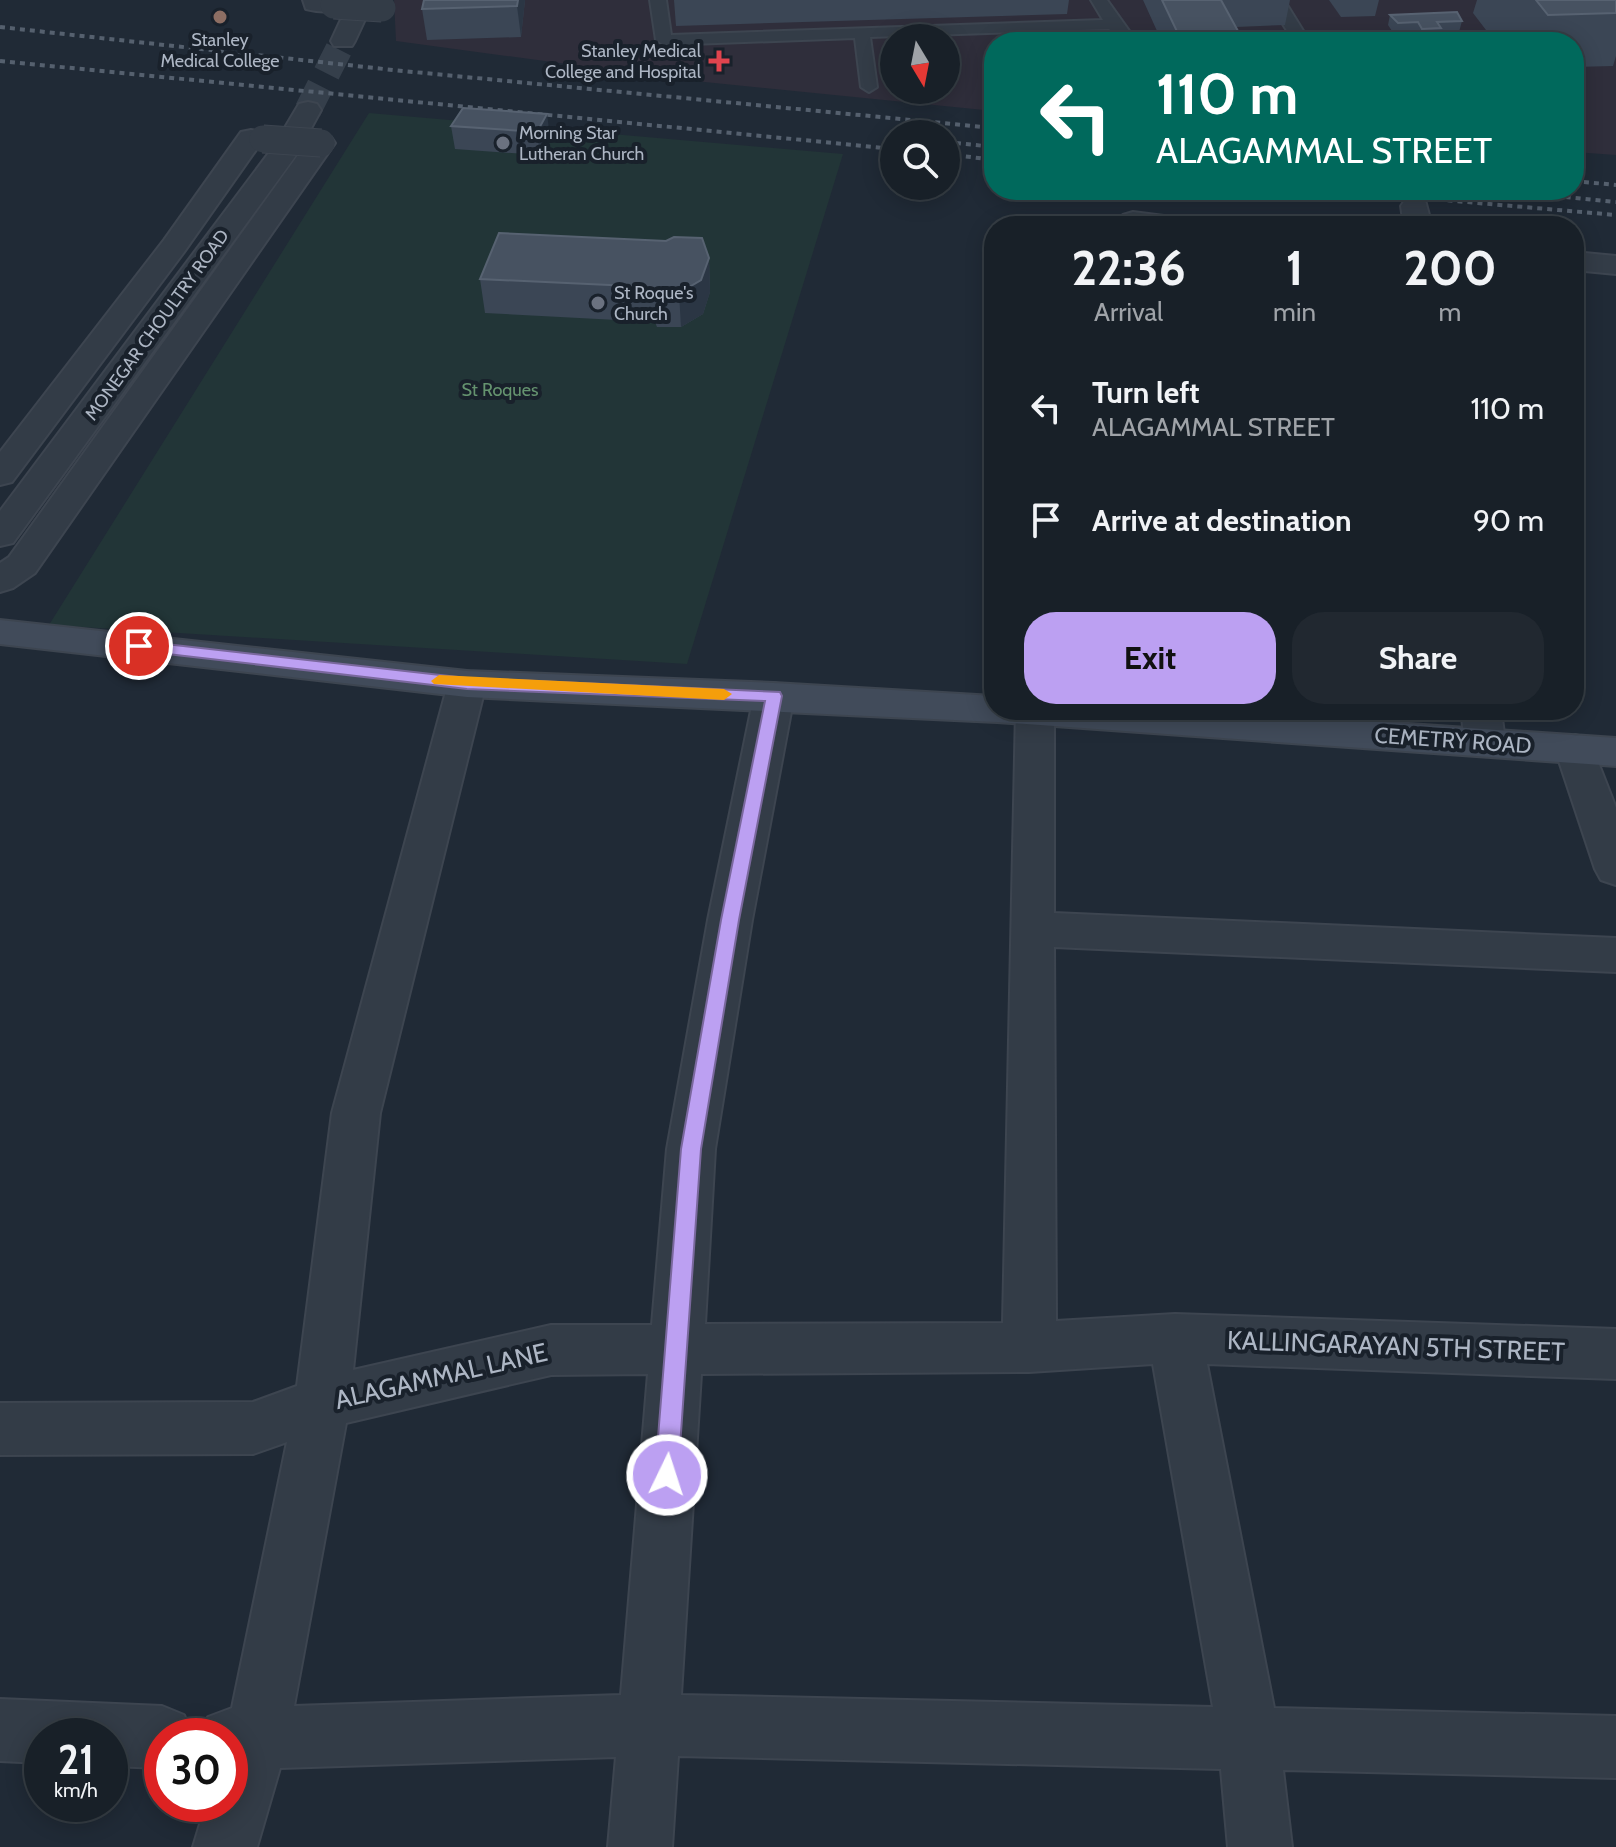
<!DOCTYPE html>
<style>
body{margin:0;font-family:Cabin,sans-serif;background:#212830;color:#f1f3f6;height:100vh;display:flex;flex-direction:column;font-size:30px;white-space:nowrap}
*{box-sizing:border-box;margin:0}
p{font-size:26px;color:#9fa3a8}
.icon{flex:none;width:44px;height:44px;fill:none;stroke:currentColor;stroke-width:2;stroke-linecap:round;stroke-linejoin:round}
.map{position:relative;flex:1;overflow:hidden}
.details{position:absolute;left:984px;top:216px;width:600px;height:504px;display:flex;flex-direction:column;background:#182028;border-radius:32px;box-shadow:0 4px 20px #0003,0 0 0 2px #363e45}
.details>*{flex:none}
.top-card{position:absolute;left:984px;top:32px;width:600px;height:168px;border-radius:32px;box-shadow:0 4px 20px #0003,0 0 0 2px #363e45;background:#00695c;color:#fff;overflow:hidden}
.needle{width:52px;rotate:170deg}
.controls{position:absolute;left:880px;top:24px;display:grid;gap:16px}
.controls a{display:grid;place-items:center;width:80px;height:80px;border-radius:50%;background:#182028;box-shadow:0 4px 20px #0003,0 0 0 2px #363e45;font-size:40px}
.speed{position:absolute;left:24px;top:1718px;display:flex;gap:16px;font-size:40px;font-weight:700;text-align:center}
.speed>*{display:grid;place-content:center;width:104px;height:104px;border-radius:50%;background:#182028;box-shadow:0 4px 20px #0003,0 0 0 2px #363e45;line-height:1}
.speed small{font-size:20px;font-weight:400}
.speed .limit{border:12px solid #d22;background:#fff;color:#111}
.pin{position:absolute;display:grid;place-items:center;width:68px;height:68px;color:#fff;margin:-34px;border:4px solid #fff;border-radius:50%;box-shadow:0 2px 8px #0007}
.me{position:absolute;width:88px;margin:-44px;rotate:4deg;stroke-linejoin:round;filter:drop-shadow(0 0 6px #0008)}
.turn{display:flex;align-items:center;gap:28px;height:168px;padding:0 40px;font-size:36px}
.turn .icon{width:104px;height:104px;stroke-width:2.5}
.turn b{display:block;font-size:56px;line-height:68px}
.eta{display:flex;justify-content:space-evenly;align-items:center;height:136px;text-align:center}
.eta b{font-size:48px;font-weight:800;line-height:56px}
.cta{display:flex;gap:16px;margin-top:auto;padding:16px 40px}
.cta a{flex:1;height:92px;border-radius:32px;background:#bca0f2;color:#111;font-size:32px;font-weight:800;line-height:92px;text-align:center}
.cta a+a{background:#212830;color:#f1f3f6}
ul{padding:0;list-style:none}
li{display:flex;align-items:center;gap:24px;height:112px;padding:0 40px}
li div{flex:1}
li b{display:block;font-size:30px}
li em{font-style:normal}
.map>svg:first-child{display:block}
.medical{fill:#2f2e3b;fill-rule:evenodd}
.green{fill:#223537}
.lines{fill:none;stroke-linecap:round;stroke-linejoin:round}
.tertiary-tunnel{stroke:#353f4b;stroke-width:27;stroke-dasharray:27 14;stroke-linecap:butt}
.service-casing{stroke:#3d4550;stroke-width:4}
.minor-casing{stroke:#3d4550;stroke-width:4}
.tertiary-casing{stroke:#3d4550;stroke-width:4}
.secondary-casing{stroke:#3d4550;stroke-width:4}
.service{fill:#333c47;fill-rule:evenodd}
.minor{fill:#333c47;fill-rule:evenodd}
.tertiary{fill:#333c47;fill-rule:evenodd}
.secondary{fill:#414b5a;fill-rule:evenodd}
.rail{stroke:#55606e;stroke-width:4;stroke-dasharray:5 5;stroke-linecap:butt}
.minor-bridge-casing{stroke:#3d4550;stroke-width:29;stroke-linecap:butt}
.minor-bridge{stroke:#333c47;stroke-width:27}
.wall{fill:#3b4655}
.shaded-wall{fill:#2b3644}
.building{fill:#475261;stroke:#576271;stroke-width:2}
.route{fill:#bca0f2;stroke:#7a689d;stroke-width:2}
.slow{fill:#f59e0b}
.education-dot{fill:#8d6e63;stroke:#19212b;stroke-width:3}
.health-dot{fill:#e0444e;stroke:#19212b;stroke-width:3}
.worship-dot{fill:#6b7280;stroke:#19212b;stroke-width:3}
.labels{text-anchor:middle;stroke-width:8;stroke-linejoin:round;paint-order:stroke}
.far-poi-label{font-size:18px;fill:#adb6c4;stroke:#19212b;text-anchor:start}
.far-street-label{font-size:18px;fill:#adb6c4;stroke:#19212b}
.far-park-label{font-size:18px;fill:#65936f;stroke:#19212b}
.street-label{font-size:22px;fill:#adb6c4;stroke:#19212b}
.near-street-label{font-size:26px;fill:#adb6c4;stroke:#19212b}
</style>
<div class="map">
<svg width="1616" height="1847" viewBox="0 0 1616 1847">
<rect width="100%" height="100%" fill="#202a36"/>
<path class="medical" d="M394,0h1222v155l-42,-3v-110h-580v69l-309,-31 -289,-39zM894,38h52v52h-52z"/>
<path class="green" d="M369,113l474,41 -156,510 -638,-39z"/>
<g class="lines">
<path class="tertiary-tunnel" d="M308,110l35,-69"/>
<defs>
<g id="service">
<path d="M650,0h16l5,35 432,-15 -12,-20h16l30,42h-16l-12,-13 -239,8 7,50 -8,5 -8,-5 -6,-49 -191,7 -8,-5z"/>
<path d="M1268,0h16l26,42h-16z"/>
</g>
<g id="minor">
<path d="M303,0h40l3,5 -3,5c-12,3 -25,2 -37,-1z"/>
<path d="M251,130l22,3 3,6 -3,6 -15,2 -74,105 -172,230 -12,3v-33l164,-212 77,-108z"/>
<path d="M321,135l10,2 4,6 -300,430 -22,15 -13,4v-29l9,-6 302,-420z"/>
<path d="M1415,197l10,3 7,26h-28l-3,-20 4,-6z"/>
<path d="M1133,212l62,8 4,6h-80l4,-11z"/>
<path d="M1574,252l42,4v18l-42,-4z"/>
<path d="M467,671l14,4 5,9 -106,429 -27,257 198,-45h101l15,-176 41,-229 46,-224 6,-9 14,-4 14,4 6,9 -42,224 -37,229 -10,175 298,-1 13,-613 38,2v201l562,25v34l-562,-25 2,374 119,-7 441,15v50l-409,-15 67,344 342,8v62l-333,-8 9,77h-64l-7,-78 -543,-13 -6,91h-64l8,-90 -336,11 -23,79h-64l13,-43h24v-68h-30l8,-19 24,-9 55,-266 -34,12 -253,1v-52l253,-1 44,-16 35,-273 116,-429 5,-9zM1153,1364l60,343 -532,-12 20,-321 328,-2zM648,1374l-27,321 -327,11 52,-283 205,-48z"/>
<path d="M1461,710h40l4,32 -6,10 -14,4 -14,-4 -6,-10z"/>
<path d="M1575,735l14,4 27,69v77l-15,-5 -6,-11 -40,-120 6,-10z"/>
<path d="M0,1699l162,7 22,9 8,21h-30v32l-52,-2v-30h-68v27l-42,-2z"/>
</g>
<g id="tertiary">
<path d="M350,0h24l-19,41 -3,5h-18l-3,-5z"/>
<path d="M308,102l9,2 4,6 -24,44 -284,389 -13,3v-35l274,-365 25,-42z"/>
</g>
<path id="secondary" d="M0,620l467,51 307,12 220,13v14h210l412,28v28l-619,-44 -530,-25 -467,-53z"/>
</defs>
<use href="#service" class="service-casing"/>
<use href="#minor" class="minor-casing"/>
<use href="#tertiary" class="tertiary-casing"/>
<use href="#secondary" class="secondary-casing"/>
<use href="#service" class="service"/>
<use href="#minor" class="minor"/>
<use href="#tertiary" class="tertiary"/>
<use href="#secondary" class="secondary"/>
<g class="rail">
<path d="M0,27l393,43 601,58"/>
<path d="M0,61l894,88"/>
<path d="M946,142l48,5"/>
<path d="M946,154l48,6"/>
<path d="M1574,181l42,4"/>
<path d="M1328,190l288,25"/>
<path d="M1496,190l120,12"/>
</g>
<defs>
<g id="minor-bridge">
<path d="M334,5l48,3"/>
<path d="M263,139l58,4"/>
</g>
</defs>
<use href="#minor-bridge" class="minor-bridge-casing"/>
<use href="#minor-bridge" class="minor-bridge"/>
</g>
<g class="wall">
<path d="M525,0l-4,37 -94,3 -5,-31z"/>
<path d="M674,0h395l-2,14 -391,12z"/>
<path d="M1143,0h147l-5,25 -49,2 8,15h-82z"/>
<path d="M1329,0h50l-4,16 -34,1z"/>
<path d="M1477,0h139v56l-3,10 -39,1v-25h-63l-9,-12h-16l-13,-17z"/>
<path d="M1390,15l72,6 -3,11h-19l-2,7 -19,1 -4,-7 -13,1 5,8h-64l2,-10 47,-1 -4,-6z"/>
<path d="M463,108l87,29 -10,18 -85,-6 -4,-23z"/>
<path d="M709,258l1,34 -7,22 -22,13h-24l-2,-5 -170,-9 -5,-34z"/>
</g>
<g class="shaded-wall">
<path d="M518,0h7l-4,37 -4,-31z"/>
<path d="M547,114l3,23 -10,18 -3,-23z"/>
<path d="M709,258l1,34 -7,22 -22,13 -2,-34z"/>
</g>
<g class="building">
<path d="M424,0h94l-1,6 -95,3z"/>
<path d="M1162,0h59l23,42h-62z"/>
<path d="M1536,0h80v13l-68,2z"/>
<path d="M1457,12l5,9 -25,1 4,6 -19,1 -4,-7 -20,1 -8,-8z"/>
<path d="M1399,31l8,11h-55l-7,-10z"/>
<path d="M463,108l84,6 -10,18 -86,-6z"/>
<path d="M499,233l167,8 8,-4 28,1 7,20 -8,22 -22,13 -25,-1 -2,-5 -172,-8z"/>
</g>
<path class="route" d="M139,641l328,37 313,14 2,4 -43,224 -38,229 -23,326 -3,8 -8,3 -8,-3 -4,-8 26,-326 40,-229 44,-219 -298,-12 -334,-39v-7z"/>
<path class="slow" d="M439,675l285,14 8,5 -8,6 -290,-16 -3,-3z"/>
<circle class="education-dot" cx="220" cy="17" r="8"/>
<path class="health-dot" d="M715 49h8v8h8v8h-8v8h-8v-8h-8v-8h8z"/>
<g class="worship-dot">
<circle cx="503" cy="143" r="8"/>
<circle cx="598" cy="303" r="8"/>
</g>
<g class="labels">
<g class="far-poi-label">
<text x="220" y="46" text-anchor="middle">Stanley<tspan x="220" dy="21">Medical College</tspan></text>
<text x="701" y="57" text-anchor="end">Stanley Medical<tspan x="701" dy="21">College and Hospital</tspan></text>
<text x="519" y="139">Morning Star<tspan x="519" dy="21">Lutheran Church</tspan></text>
<text x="614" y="299">St Roque's<tspan x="614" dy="21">Church</tspan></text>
</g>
<g class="far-street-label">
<text transform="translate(157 325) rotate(-54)" y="6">MONEGAR CHOULTRY ROAD</text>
</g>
<g class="far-park-label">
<text x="500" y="396">St Roques</text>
</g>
<g class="street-label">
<text transform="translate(1453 740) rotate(4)" y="8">CEMETRY ROAD</text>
</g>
<g class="near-street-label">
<text transform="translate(1396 1346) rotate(2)" y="9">KALLINGARAYAN 5TH STREET</text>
<text transform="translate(441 1376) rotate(-13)" y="9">ALAGAMMAL LANE</text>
</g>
</g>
</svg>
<div class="controls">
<a><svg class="needle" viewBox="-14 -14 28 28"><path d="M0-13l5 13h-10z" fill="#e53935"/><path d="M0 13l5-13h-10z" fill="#9fa3a8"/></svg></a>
<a><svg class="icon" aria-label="search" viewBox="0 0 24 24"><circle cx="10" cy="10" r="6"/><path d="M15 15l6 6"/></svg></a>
</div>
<div class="speed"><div>21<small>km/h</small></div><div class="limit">30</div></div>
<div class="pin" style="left:139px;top:646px;background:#d93025"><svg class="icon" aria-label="arrive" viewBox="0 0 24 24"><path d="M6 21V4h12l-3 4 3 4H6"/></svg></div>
<svg class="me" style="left:667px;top:1475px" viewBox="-20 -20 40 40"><circle r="17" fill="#bca0f2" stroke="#fff" stroke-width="3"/><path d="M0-11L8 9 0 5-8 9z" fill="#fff"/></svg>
<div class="top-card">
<div class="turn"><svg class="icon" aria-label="left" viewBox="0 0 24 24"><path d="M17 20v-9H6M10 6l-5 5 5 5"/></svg><div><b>110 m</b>ALAGAMMAL STREET</div></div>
</div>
<section class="details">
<div class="eta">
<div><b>22:36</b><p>Arrival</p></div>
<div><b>1</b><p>min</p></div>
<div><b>200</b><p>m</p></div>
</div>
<ul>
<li><svg class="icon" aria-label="left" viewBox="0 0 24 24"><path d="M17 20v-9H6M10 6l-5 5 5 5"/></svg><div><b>Turn left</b><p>ALAGAMMAL STREET</p></div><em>110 m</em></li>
<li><svg class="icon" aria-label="arrive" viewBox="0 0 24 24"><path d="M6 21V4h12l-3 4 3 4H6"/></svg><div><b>Arrive at destination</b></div><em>90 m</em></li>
</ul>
<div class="cta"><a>Exit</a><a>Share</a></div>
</section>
</div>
